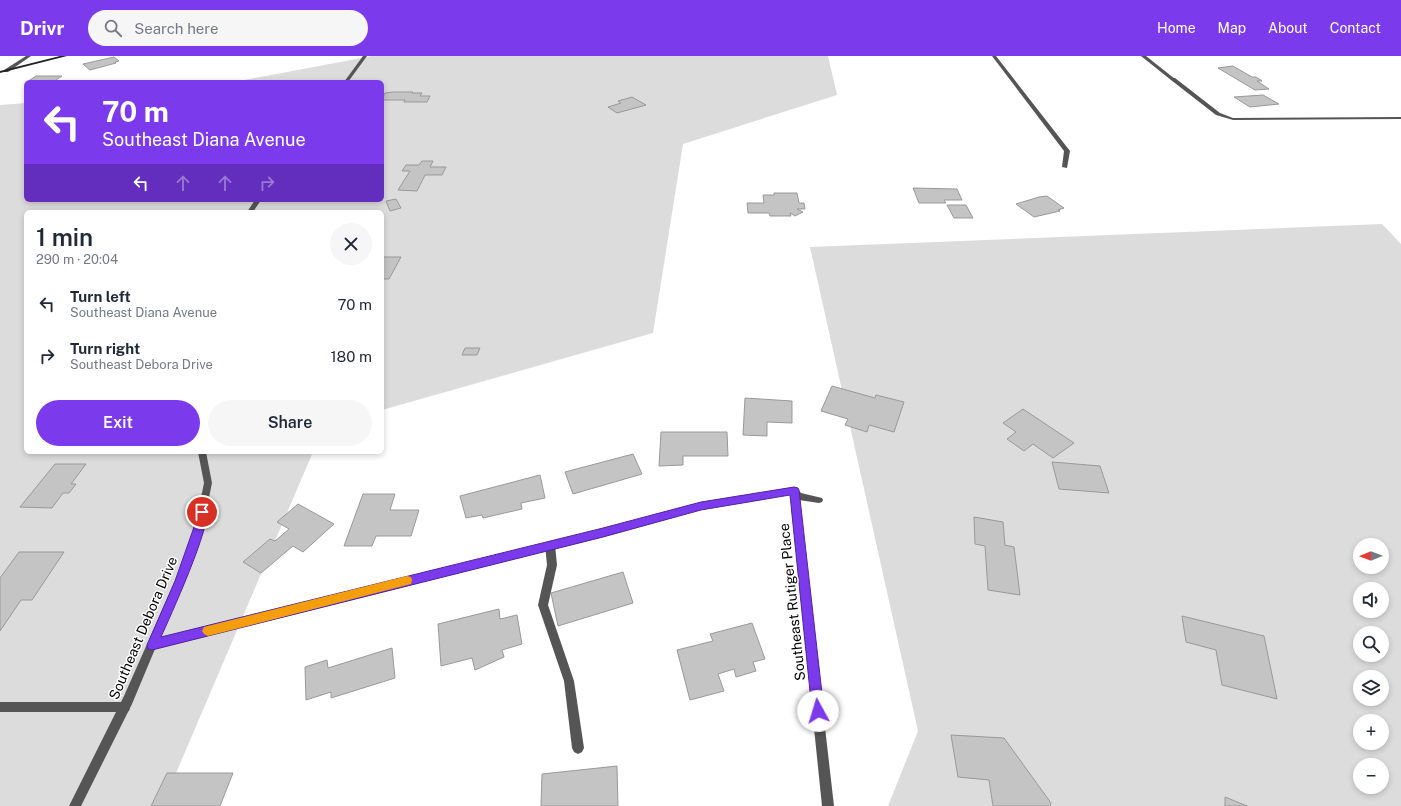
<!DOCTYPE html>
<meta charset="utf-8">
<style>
body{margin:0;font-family:"Public Sans",sans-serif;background:#f6f6f7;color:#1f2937;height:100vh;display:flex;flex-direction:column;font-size:15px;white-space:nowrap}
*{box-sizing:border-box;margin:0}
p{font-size:13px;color:#747a83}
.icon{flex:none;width:22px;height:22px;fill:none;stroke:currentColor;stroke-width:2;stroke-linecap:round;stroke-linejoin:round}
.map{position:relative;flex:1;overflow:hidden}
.drawer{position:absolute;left:24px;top:154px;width:360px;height:244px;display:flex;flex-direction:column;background:#fff;border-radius:6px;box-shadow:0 2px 6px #0003}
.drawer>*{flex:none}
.guide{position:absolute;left:24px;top:24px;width:360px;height:122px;border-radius:6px;box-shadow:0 2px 6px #0003;background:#7c3aed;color:#fff;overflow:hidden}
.needle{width:26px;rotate:269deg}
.controls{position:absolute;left:1353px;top:482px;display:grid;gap:8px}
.controls a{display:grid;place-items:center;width:36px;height:36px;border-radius:50%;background:#fff;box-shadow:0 2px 6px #0003;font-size:20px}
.pin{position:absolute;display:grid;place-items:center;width:34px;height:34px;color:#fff;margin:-17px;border:2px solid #fff;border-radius:50%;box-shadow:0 1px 4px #0007}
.me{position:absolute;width:44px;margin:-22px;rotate:354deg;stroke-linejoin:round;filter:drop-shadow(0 0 3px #0008)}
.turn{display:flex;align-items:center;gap:14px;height:84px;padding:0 12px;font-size:18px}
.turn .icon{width:52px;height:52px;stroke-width:2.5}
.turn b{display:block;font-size:28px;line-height:34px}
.lanes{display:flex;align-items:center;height:38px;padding:0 12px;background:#0003;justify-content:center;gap:20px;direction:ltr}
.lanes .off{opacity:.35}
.round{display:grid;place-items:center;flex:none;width:42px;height:42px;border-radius:21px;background:#f6f6f7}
.summary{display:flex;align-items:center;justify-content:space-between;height:68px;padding:0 12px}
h1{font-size:24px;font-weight:600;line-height:30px}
.button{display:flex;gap:8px;margin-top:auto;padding:8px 12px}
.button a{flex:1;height:46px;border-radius:24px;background:#7c3aed;color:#fff;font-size:16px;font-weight:600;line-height:46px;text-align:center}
.button a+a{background:#f6f6f7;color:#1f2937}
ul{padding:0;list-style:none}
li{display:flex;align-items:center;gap:12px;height:52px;padding:0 12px}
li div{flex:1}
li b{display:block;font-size:15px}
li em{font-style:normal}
header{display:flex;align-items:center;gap:24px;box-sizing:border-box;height:56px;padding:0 20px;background:#7c3aed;color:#fff}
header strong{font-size:19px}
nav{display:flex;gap:22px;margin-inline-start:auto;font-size:14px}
.search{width:280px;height:36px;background:#f6f6f7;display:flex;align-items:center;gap:10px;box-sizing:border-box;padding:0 14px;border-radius:22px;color:#747a83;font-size:15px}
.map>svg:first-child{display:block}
.green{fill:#dcdcdc;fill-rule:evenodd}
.building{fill:#c4c4c4;stroke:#999}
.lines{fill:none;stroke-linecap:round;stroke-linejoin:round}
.service{fill:#555;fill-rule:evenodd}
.minor{fill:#555;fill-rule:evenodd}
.secondary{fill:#222;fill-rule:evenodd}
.route{fill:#7c3aed;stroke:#51269a}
.slow{fill:#f59e0b}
.labels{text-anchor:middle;stroke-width:3;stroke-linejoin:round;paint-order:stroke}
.near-street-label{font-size:14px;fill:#000;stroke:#fff}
</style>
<header>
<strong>Drivr</strong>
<div class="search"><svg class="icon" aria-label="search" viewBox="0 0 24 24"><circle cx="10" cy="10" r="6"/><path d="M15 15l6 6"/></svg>Search here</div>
<nav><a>Home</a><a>Map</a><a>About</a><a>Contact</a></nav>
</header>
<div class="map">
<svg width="1401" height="750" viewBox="0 0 1401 750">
<rect width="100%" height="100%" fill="#fff"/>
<g class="green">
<path d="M372,0h456l9,39 -154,49 -30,189 -271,77v-198h-356v240h287l-151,354h-162v-701l26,-2v97h356v-118h-148z"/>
<path d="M1382,168l19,20v562h-513l30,-75 -108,-484zM1360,489h22v22h-22zM1360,533h22v22h-22zM1360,577h22v22h-22zM1360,621h22v22h-22zM1360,665h22v22h-22zM1360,709h22v22h-22z"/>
</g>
<g class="building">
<path d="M114,1l5,4 -4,1 1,1 -26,7 -7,-6z"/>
<path d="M1233,10l19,11h4l6,4h-5l12,8 -14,1 -37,-22z"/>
<path d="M36,20h26l-9,6h-26z"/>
<path d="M393,36h20l-1,1h10l-2,3h10l-3,6h-23l1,-2h-23l3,-7z"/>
<path d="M1263,39l16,9 -29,3 -16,-10z"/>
<path d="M632,41l14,8 -29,8 -9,-6 13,-4 -3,-2z"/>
<path d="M422,105h11l-3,6h16l-4,8h-17l-8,16 -19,-1 12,-19h-8l4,-6h13z"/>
<path d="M913,132l44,1 5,11h-18l2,3h-27z"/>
<path d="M774,137h23l2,10h5l1,6h-8l6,3 -8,4 -5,-3 1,3h-21l-1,-3h-21l-1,-10h17l-1,-8h11z"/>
<path d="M1047,140l17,12 -6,2 2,1 -26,6 -18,-13 23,-7z"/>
<path d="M396,143l5,9 -11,3 -4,-10z"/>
<path d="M947,149h19l7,13h-19z"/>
<path d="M382,201h19l-12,22h-7z"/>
<path d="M465,292h15l-3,7h-15z"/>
<path d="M832,330l43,12 1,-3 28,7 -10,30 -25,-7 -2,7 -22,-7 3,-6 -27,-8z"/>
<path d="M745,342l47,3v22l-25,-1v14l-24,-1z"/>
<path d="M1023,353l51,34 -21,15 -20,-14 -9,7 -17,-12 9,-7 -13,-9z"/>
<path d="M661,376h66l1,24h-45v9l-24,1z"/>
<path d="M633,398l9,20 -69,20 -8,-22z"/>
<path d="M1052,406l48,4 9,27 -50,-4z"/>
<path d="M55,408h31l-15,20h5l-7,9h-6l-11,15 -32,-1z"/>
<path d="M540,419l5,23 -24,5 1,6 -39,9 -1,-3 -16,3 -6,-22z"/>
<path d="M363,438h32l-5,16h29l-8,26h-35l-4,10h-28z"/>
<path d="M298,448l36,20 -31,28 -10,-6 -32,27 -18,-11 27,-23 5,2 14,-12 -12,-7z"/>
<path d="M974,461l29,5 2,23 9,2 6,48 -32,-5 -3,-44 -10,-2z"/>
<path d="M19,496h45l-32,48h-11l-21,31v-53z"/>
<path d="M623,516l10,31 -75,23 -7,-33z"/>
<path d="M499,553l1,10 17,-4 5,29 -20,6 2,7 -29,13 -3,-12 -31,8 -3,-42z"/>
<path d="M1182,560l82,20 13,63 -55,-14 -6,-35 -30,-8z"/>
<path d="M752,567l13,36 -12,3 3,9 -20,6 -2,-8 -16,5 6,17 -34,9 -13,-50 36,-9 -3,-7z"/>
<path d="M392,592l3,30 -64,20v-6l-25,8 -1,-33 22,-7 1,8z"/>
<path d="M951,679l53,3 47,65 -1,3h-57l-4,-26 -31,-3z"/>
<path d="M617,710l1,40h-77l1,-32z"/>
<path d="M167,717h66l-13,33h-69z"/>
<path d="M1225,741l22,9h-22z"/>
</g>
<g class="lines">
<g class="service">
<path d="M26,0h5l-23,16h-4v-2z"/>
<path d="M1171,22h4l45,35 13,5 168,-1v2l-168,1 -17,-5 -45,-35z"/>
<path d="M550,485l3,1 2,3 2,20 -9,40 26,76 10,67 -2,4 -4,2 -4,-2 -2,-4 -8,-67 -26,-76 9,-40 -2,-20 2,-3z"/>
<path d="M0,646h125l4,1 1,4 -1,4 -4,1h-125z"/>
</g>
<g class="minor">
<path d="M363,0h4l-19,26h-4z"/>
<path d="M992,0h4l74,95 -3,17 -5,-1 2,-16z"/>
<path d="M1141,0h5l29,23 -4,1z"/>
<path d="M255,144h6l-8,12h-6z"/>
<path d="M198,396h8l6,31 -9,44 -18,54 -25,57 443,-109 98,-26 93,-16 3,1 4,5 21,5 1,2 -1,2 -3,1 -20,-3 35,306h-12l-32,-312 -89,15 -98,28 -448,112 -23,55 -51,102h-12l55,-110 51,-115 20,-54 9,-44z"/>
</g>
<path class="secondary" d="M60,0h7l-67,17v-2z"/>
</g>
<path class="route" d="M794,431l4,1 1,2 25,221 -2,5 -4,1 -5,-1 -1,-5 -22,-216 -89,15 -98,27 -451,113 -4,-1 -1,-4 28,-64 19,-54 5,-17h7c7,13 -37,109 -45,127l442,-109 98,-26z"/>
<path class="slow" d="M407,520l4,1 1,3 -1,4 -4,1 -199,51 -4,-2 -2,-3 2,-4 4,-1z"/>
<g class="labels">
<g class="near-street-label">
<text transform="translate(792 546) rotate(-96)" y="5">Southeast Rutiger Place</text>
<text transform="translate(143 572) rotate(-67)" y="5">Southeast Debora Drive</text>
</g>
</g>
</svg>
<div class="controls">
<a><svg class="needle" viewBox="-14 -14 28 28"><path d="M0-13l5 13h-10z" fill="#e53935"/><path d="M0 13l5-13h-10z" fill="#747a83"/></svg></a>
<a><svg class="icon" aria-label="sound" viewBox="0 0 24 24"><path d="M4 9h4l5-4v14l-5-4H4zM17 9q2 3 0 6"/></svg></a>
<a><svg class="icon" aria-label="search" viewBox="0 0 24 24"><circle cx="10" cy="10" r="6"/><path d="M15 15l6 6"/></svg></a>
<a><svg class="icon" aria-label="layers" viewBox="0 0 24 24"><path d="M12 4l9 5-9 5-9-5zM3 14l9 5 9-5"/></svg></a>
<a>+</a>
<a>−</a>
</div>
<div class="pin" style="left:202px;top:456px;background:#d93025"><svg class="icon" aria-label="arrive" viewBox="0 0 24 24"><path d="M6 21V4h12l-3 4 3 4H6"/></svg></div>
<svg class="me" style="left:818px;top:655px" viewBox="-20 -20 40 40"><circle r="19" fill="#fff"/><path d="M0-13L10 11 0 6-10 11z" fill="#7c3aed"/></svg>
<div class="guide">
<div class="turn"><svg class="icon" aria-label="left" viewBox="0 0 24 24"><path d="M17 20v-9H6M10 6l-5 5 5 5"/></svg><div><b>70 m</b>Southeast Diana Avenue</div></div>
<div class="lanes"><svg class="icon" aria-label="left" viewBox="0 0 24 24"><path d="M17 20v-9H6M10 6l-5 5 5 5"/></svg><svg class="icon off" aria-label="ahead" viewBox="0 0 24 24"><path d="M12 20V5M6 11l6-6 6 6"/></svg><svg class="icon off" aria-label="ahead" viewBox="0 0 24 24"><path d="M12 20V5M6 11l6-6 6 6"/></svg><svg class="icon off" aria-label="right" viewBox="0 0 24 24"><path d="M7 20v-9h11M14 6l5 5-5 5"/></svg></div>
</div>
<section class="drawer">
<div class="summary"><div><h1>1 min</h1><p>290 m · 20:04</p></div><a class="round"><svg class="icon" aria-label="close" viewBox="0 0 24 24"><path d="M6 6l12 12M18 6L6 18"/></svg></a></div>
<ul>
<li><svg class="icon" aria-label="left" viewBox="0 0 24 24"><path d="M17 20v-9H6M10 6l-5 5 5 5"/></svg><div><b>Turn left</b><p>Southeast Diana Avenue</p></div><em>70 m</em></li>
<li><svg class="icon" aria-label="right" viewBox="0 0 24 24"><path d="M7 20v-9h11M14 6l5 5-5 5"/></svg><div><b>Turn right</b><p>Southeast Debora Drive</p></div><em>180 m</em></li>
</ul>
<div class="button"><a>Exit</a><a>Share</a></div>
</section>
</div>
